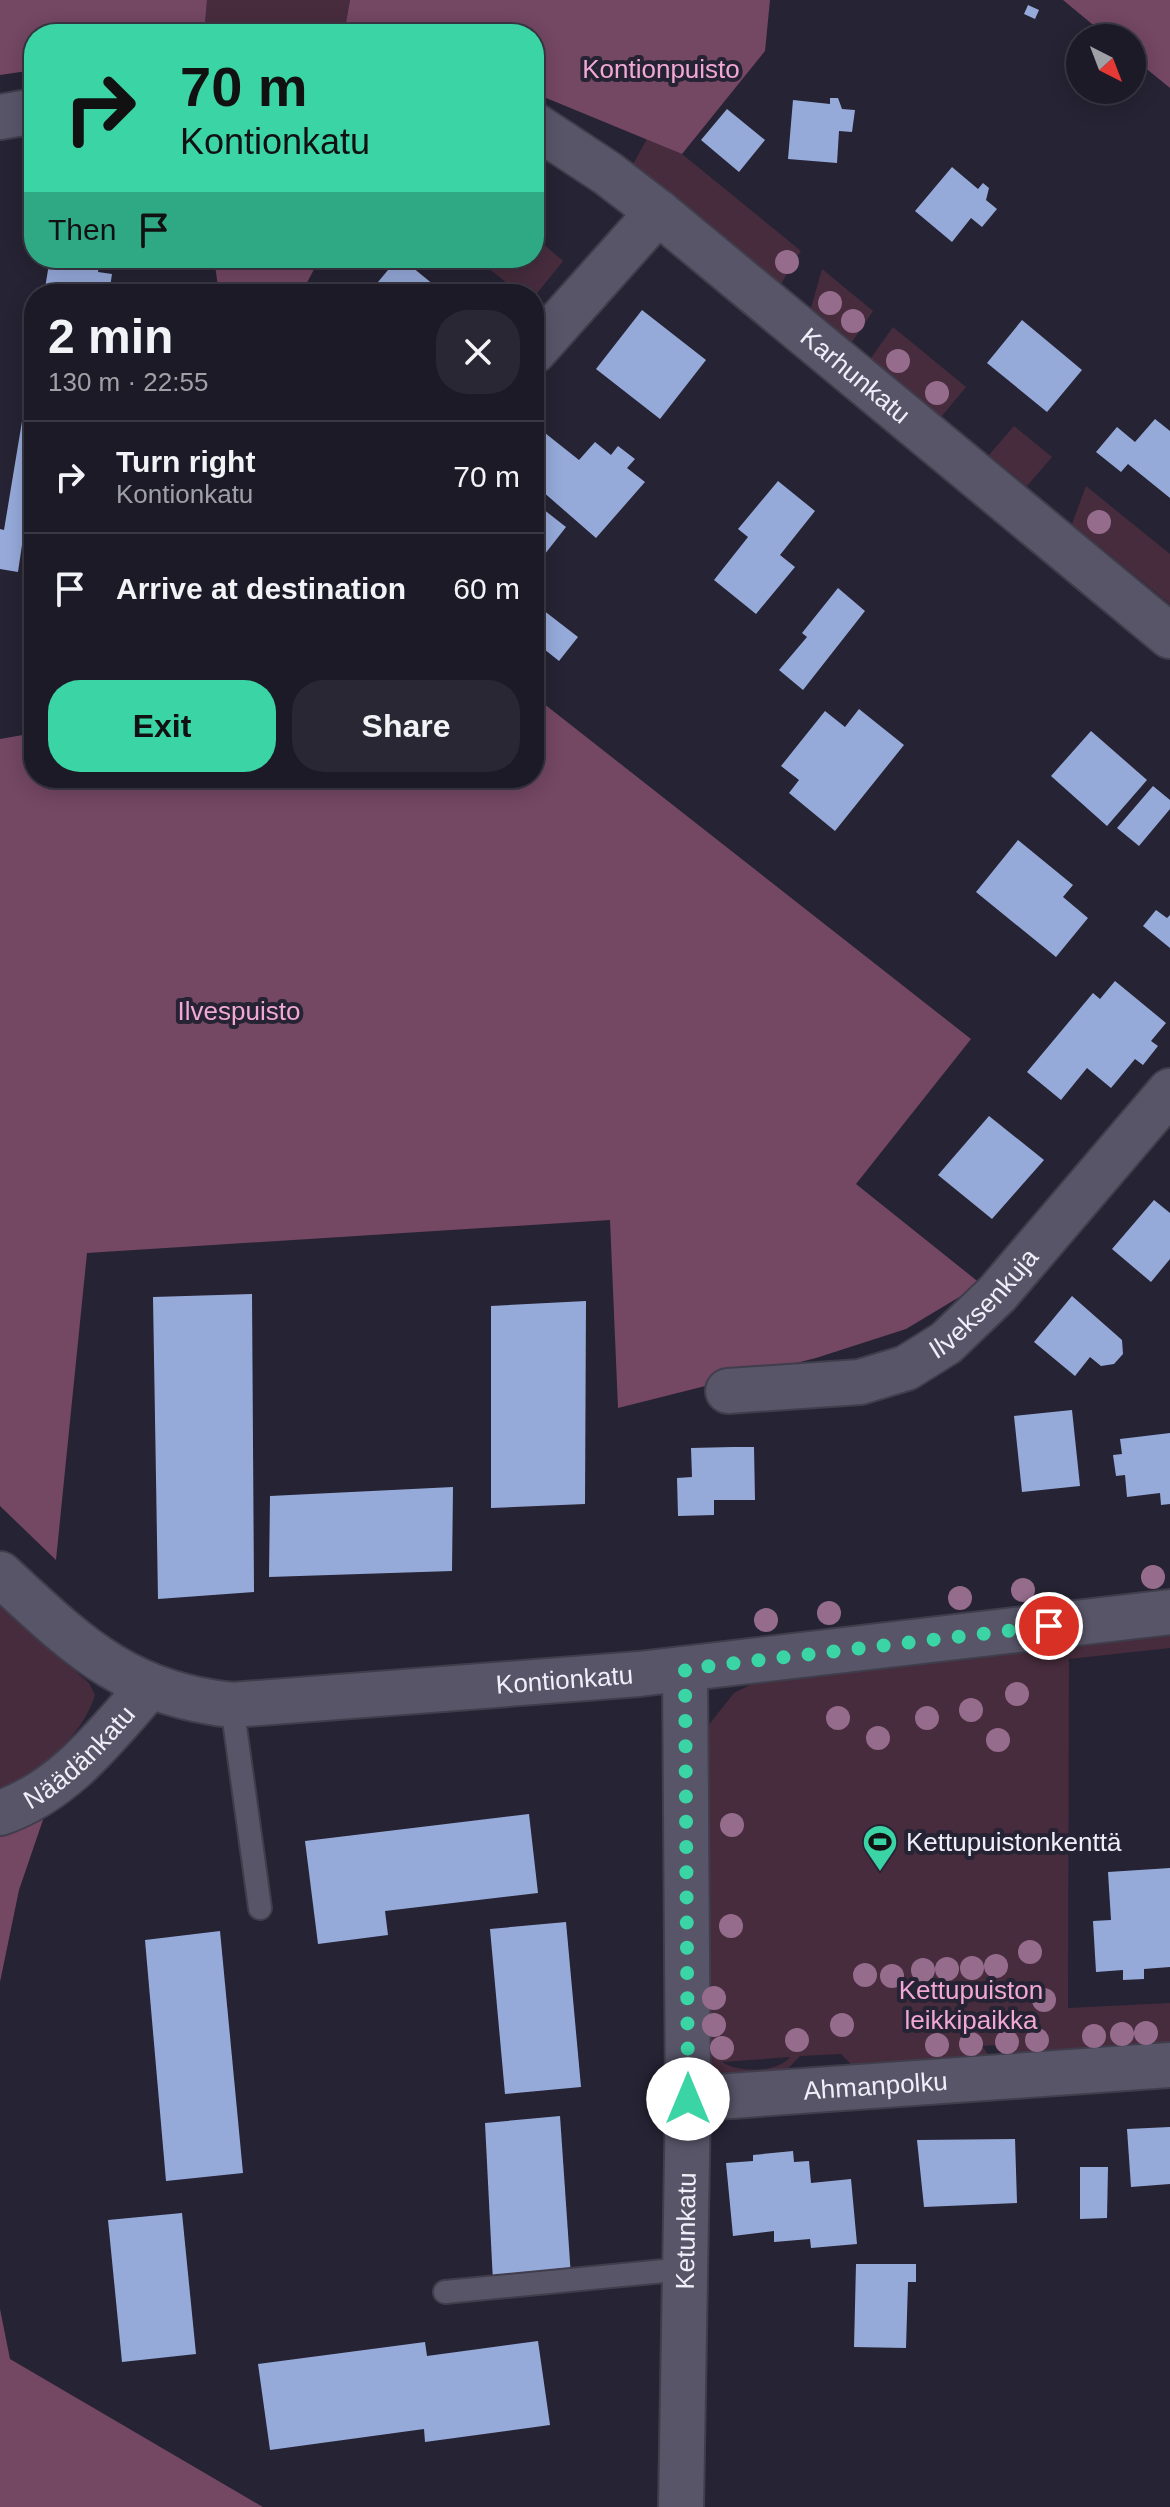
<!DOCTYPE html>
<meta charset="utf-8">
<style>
body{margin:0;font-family:Helvetica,sans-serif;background:#292733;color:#f1f3f6;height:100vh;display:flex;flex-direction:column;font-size:30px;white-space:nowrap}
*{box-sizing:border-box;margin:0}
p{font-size:26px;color:#a0a1a7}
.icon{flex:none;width:44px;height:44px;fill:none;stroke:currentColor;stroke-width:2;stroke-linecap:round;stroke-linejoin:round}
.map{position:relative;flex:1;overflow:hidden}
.sheet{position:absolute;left:24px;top:284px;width:520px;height:504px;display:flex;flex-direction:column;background:#1c1a27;border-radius:32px;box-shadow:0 4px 20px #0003,0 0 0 2px #3a3844}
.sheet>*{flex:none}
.guide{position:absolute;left:24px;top:24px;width:520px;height:244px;border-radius:32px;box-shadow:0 4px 20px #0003,0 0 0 2px #3a3844;background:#3bd4a4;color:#111;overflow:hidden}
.needle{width:52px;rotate:138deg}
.controls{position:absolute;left:1066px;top:24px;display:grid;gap:16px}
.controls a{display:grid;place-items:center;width:80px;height:80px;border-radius:50%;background:#1c1a27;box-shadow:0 4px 20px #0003,0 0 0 2px #3a3844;font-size:40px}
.pin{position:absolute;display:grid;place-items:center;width:68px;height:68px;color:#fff;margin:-34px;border:4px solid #fff;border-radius:50%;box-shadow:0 2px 8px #0007}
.me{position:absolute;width:88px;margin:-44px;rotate:0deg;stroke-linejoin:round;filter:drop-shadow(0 0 6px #0008)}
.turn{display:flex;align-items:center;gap:28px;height:168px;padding:0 24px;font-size:36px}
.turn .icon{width:104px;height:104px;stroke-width:2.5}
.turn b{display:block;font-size:56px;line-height:68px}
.then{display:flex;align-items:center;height:76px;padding:0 24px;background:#0003;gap:16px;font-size:30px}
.round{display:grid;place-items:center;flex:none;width:84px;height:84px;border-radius:32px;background:#292733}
.head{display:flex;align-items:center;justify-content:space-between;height:136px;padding:0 24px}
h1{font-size:48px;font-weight:700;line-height:60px}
.primary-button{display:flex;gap:16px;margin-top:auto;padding:16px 24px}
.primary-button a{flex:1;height:92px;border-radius:32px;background:#3bd4a4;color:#111;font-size:32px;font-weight:700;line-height:92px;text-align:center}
.primary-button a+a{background:#292733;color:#f1f3f6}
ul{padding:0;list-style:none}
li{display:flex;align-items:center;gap:24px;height:112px;padding:0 24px;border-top:2px solid #3a3844}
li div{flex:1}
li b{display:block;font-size:30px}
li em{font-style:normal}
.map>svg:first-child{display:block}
.green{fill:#472c3d;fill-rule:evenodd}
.forest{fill:#744763}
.building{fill:#96aada}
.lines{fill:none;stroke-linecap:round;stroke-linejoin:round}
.service-casing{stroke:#403e4c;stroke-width:26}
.minor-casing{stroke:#403e4c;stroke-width:48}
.service{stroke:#585569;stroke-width:22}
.minor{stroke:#585569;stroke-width:44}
.tree{fill:#966c8d}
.route{stroke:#3bd4a4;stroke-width:14;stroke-dasharray:0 25.2}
.labels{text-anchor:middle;stroke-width:8;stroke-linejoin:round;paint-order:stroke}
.park-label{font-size:26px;fill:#f2a8d5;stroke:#262334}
.street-label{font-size:26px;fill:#efeef9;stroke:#262334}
.poi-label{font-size:26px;fill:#efeef9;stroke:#262334;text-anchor:start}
</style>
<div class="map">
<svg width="1170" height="2507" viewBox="0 0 1170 2507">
<rect width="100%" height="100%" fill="#262334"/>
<g class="green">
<path d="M207,0h143l-6,34h-140z"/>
<path d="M647,139l35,15 119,97 -20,33 -148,-120z"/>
<path d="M534,236l29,25 -29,36v-3h-14l-39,-32 3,-4h50z"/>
<path d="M822,269l51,42 -21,31 -41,-34z"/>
<path d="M893,327l73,60 -25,30 -70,-59z"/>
<path d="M1014,426l38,31 -25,29 -38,-31z"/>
<path d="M1086,486l84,68v50l-98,-80z"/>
<path d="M0,1606l89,77 6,12c-15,46 -54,73 -95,95z"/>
<path d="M1170,1633v15l-101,11 -1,349 102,-5v50l-157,11 -15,-19 -16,1 11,15 -140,5 -12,-12 -41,2 -21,22h-58l-11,-6 -3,-345 27,-34 28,-14zM790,2057c-12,16 -52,16 -68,5z"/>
</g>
<g class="forest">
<path d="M0,0h207l-3,34h-170v36l-34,5z"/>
<path d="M350,0h420l-5,51 -83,103 -148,-61v-59h-190z"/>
<path d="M1063,0h107v88l-38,-31v-19h-23z"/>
<path d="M214,258h106l-19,36h-82z"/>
<path d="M534,696l437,343 -115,145 125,100 -75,45 -90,29 -198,50 -8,-188 -523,33 -31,307 -56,-54v-767l34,-6v45h500z"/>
<path d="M46,1811l-27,79 -19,92v-147l29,-11z"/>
<path d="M0,2309l10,50 253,148h-263z"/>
</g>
<g class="building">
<path d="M1028,5l11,5 -4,9 -11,-5z"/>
<path d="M830,98h8l4,11 13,1 -3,22 -13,-1 -2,32 -49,-4 5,-59 37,4z"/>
<path d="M727,109l38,31 -26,32 -38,-32z"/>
<path d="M952,167l26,22 5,-6 6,5 -3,12 11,9 -15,18 -11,-9 -19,24 -37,-31z"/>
<path d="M50,258h50l-2,14 14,2 -3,20h-65z"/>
<path d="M398,258h3l44,36h-77z"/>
<path d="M642,310l64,50 -46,59 -64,-50z"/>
<path d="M1022,320l60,50 -35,42 -60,-49z"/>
<path d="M32,361l2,186 -12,-2 -4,27 -18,-3v-40l4,1z"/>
<path d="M1155,419l15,12v67l-42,-34 -7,8 -25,-20 21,-25 18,15z"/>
<path d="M545,433l34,27 16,-18 16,13 7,-9 17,13 -8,9 18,14 -49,56 -62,-54v-37z"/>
<path d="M778,481l37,30 -35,44 15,12 -39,47 -42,-34 34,-43 -10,-8z"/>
<path d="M534,502l32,25 -32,41z"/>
<path d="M838,588l27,23 -62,79 -24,-20 28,-33 -5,-4z"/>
<path d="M534,603l44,34 -19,24 -25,-20z"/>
<path d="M859,709l45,36 -69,86 -46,-38 10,-13 -18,-14 44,-55 20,16z"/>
<path d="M1091,731l56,49 -40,46 -56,-50z"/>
<path d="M1153,786l17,14v9l-31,37 -22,-18z"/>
<path d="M1018,840l55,45 -10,12 25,21 -32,39 -80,-65z"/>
<path d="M1156,910l11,8 3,-3v33l-27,-22z"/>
<path d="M1115,981l51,42 -15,18 7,5 -15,19 -8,-6 -24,29 -24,-20 -26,32 -34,-28 66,-79 7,6z"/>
<path d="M989,1116l55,44 -52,59 -54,-44z"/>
<path d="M1154,1200l16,13v46l-19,23 -39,-33z"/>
<path d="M252,1294l2,298 -96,7 -5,-302z"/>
<path d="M1072,1296l50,44 1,14 -9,10 -13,2 -11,-9 -15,19 -41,-34z"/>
<path d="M586,1301l-1,203 -94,4v-202z"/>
<path d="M1072,1410l8,76 -58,6 -8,-76z"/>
<path d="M1170,1433v71l-9,1 -1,-12 -33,4 -2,-22 -9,1 -3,-21 9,-1 -2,-15z"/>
<path d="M733,1447h21l1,53h-41v15l-36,1 -1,-38 15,-1 -1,-29z"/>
<path d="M453,1487l-1,84 -183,6 1,-81z"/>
<path d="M529,1814l9,79 -153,18 3,24 -70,9 -13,-103z"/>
<path d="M1170,1868v99l-26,2v10l-21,1v-10l-27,2 -3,-51 18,-1 -3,-48z"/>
<path d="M566,1922l15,165 -76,7 -15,-165z"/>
<path d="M220,1931l23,242 -77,8 -21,-241z"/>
<path d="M560,2116l11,161 -78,5 -8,-159z"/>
<path d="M1170,2127v57l-39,3 -4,-58z"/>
<path d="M1015,2139l2,64 -93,4 -7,-67z"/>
<path d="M793,2151l1,11 15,-1 2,22 40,-4 6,65 -46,4 -1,-9 -36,3v-11l-41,5 -7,-73 27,-2v-6z"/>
<path d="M1080,2167h28l-1,51 -27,1z"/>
<path d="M182,2213l14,141 -74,8 -14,-142z"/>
<path d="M856,2264h60v18h-8l-2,66 -52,-1z"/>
<path d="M538,2341l12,84 -125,17 -1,-13 -154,21 -12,-86 167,-22 2,14z"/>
</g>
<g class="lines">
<defs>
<g id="service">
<path d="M232,1705l28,203"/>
<path d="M445,2292l240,-23"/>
</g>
<g id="minor">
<path d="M0,117l34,-6"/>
<path id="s1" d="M534,125l73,48 51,39 512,424"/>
<path d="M534,351l124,-139"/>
<path id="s2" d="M728,1391l132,-9 46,-14 40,-25 51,-49 173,-203"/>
<path id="s3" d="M0,1574c76,70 124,120 232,131l407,-31 531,-62"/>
<path id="s4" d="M0,1813c64,-22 105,-76 148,-125"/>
<path id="s5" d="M688,2099l482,-34"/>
<path id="s6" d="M681,2507l7,-408 -3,-430"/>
</g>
</defs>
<use href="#service" class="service-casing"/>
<use href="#minor" class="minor-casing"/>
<use href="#service" class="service"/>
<use href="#minor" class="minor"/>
</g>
<g class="tree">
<circle cx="787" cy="262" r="12"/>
<circle cx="830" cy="303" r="12"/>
<circle cx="853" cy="321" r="12"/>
<circle cx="898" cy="361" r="12"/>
<circle cx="937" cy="393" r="12"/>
<circle cx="1099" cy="522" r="12"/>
<circle cx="1153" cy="1577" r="12"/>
<circle cx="1023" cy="1590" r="12"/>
<circle cx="960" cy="1598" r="12"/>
<circle cx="829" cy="1613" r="12"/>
<circle cx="766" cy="1620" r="12"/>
<circle cx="1017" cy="1694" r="12"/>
<circle cx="971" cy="1710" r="12"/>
<circle cx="838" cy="1718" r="12"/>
<circle cx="927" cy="1718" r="12"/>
<circle cx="878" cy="1738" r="12"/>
<circle cx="998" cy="1740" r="12"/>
<circle cx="732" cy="1825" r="12"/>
<circle cx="731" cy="1926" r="12"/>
<circle cx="1030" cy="1952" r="12"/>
<circle cx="996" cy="1966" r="12"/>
<circle cx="972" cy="1968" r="12"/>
<circle cx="947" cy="1969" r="12"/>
<circle cx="923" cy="1970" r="12"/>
<circle cx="865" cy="1975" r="12"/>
<circle cx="892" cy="1976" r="12"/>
<circle cx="714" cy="1998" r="12"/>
<circle cx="1044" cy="2000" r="12"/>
<circle cx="714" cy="2025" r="12"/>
<circle cx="842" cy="2025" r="12"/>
<circle cx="1146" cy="2033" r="12"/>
<circle cx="1122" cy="2034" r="12"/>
<circle cx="1094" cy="2036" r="12"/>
<circle cx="797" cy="2040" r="12"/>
<circle cx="1037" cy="2040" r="12"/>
<circle cx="1007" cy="2042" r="12"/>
<circle cx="971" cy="2044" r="12"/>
<circle cx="937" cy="2045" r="12"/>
<circle cx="722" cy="2048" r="12"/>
</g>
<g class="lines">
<path class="route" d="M688,2099l-3,-430 364,-43"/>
</g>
<defs>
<symbol id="stadium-pin" viewBox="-11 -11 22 30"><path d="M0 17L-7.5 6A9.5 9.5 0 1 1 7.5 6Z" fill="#3bd4a4" stroke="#262334"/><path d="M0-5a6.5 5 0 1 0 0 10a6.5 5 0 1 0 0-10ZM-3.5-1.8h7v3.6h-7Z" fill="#111"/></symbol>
</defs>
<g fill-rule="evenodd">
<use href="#stadium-pin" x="860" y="1822" width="40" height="54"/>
</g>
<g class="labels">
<g class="park-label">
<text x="661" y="78">Kontionpuisto</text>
<text x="239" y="1020">Ilvespuisto</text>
<text x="971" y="1999">Kettupuiston<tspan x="971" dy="30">leikkipaikka</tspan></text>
</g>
<g class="street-label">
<text dy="9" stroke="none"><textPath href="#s1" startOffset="408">Karhunkatu</textPath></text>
<text dy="9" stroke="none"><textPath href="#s2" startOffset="282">Ilveksenkuja</textPath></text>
<text dy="9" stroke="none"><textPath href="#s3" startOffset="606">Kontionkatu</textPath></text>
<text dy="9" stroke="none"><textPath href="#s4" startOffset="98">Näädänkatu</textPath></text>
<text dy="9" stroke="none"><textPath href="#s5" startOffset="188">Ahmanpolku</textPath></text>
<text dy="9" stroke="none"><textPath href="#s6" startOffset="276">Ketunkatu</textPath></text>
</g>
<g class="poi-label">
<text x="906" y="1851">Kettupuistonkenttä</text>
</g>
</g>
</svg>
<div class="controls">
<a><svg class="needle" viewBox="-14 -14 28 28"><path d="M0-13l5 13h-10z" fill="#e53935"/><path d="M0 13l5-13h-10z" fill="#a0a1a7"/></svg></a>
</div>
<div class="pin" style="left:1049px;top:1626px;background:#d93025"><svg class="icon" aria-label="arrive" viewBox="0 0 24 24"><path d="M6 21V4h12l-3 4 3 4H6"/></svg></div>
<svg class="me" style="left:688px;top:2099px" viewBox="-20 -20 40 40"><circle r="19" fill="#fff"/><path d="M0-13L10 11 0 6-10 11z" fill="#3bd4a4"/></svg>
<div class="guide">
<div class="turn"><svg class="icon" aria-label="right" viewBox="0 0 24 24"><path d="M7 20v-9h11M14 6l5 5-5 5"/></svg><div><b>70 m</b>Kontionkatu</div></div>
<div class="then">Then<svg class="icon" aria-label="arrive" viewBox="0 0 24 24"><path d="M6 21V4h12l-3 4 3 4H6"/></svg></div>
</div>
<section class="sheet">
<div class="head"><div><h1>2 min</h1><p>130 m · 22:55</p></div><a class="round"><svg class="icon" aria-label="close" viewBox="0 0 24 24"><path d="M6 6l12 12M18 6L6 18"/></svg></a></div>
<ul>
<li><svg class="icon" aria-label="right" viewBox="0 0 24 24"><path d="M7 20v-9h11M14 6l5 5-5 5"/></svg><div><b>Turn right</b><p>Kontionkatu</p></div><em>70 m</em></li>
<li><svg class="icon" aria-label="arrive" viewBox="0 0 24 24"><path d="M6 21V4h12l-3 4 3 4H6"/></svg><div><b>Arrive at destination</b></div><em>60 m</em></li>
</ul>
<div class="primary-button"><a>Exit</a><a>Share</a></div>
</section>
</div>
